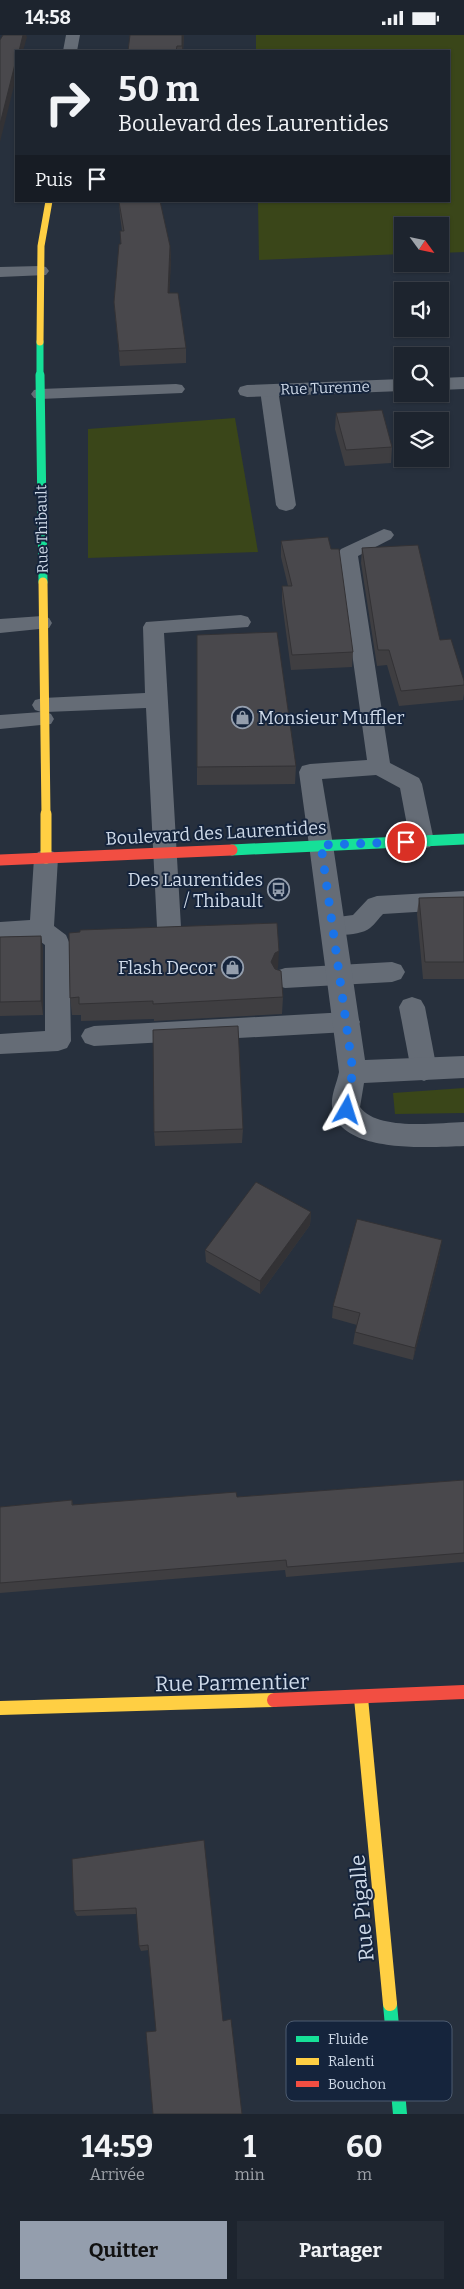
<!DOCTYPE html>
<html lang="fr">
<meta charset="utf-8">
<style>
body{margin:0;font-family:Bitter,serif;background:#252c36;color:#f1f3f6;height:100vh;display:flex;flex-direction:column;font-size:19px;white-space:nowrap}
*{box-sizing:border-box;margin:0}
p{font-size:16px;color:#a0a4aa}
.icon{flex:none;width:28px;height:28px;fill:none;stroke:currentColor;stroke-width:2;stroke-linecap:round;stroke-linejoin:round}
.map{position:relative;height:2079px;overflow:hidden}
.drawer{display:flex;flex-direction:column;background:#1d242e;flex:1}
.drawer>*{flex:none}
.guide{position:absolute;left:15px;top:15px;width:435px;height:152px;border-radius:0px;box-shadow:0 1px 4px #0004,0 0 0 1px #3b414a;background:#1d242e;color:#f1f3f6;overflow:hidden}
.needle{width:32px;rotate:123deg}
.tools{position:absolute;left:394px;top:182px;display:grid;gap:10px}
.tools a{display:grid;place-items:center;width:55px;height:55px;border-radius:0px;background:#1d242e;box-shadow:0 1px 4px #0004,0 0 0 1px #3b414a;font-size:25px}
.pin{position:absolute;display:grid;place-items:center;width:42px;height:42px;color:#fff;margin:-21px;border:2px solid #fff;border-radius:50%;box-shadow:0 1px 5px #0007}
.me{position:absolute;width:55px;margin:-28px;rotate:6deg;stroke-linejoin:round;filter:drop-shadow(0 0 4px #0008)}
.turn{display:flex;align-items:center;gap:18px;height:105px;padding:0 20px;font-size:22px}
.turn .icon{width:65px;height:65px;stroke-width:2.5}
.turn b{display:block;font-size:35px;line-height:42px}
.then{display:flex;align-items:center;height:48px;padding:0 20px;background:#0003;gap:10px;font-size:19px}
.eta{display:flex;justify-content:space-evenly;align-items:center;height:85px;text-align:center}
.eta b{font-size:30px;font-weight:700;line-height:35px}
.button{display:flex;gap:10px;margin-top:auto;padding:10px 20px}
.button a{flex:1;height:58px;border-radius:0px;background:#949ead;color:#111;font-size:20px;font-weight:700;line-height:58px;text-align:center}
.button a+a{background:#252c36;color:#f1f3f6}
.status{display:flex;justify-content:space-between;align-items:center;height:35px;padding:0 25px;background:#1d242e;direction:ltr}
.status svg{height:14px;fill:currentColor}
.map>svg:first-child{display:block}
.green{fill:#3a4619}
.lines{fill:none;stroke-linecap:round;stroke-linejoin:round}
.lane{fill:#656c76;fill-rule:evenodd}
.street{fill:#656c76;fill-rule:evenodd}
.fast-far3{stroke:#16e098;stroke-width:7}
.fast-far2{stroke:#16e098;stroke-width:9}
.fast-far1{stroke:#16e098;stroke-width:11}
.fast{stroke:#16e098;stroke-width:14}
.slow-far3{stroke:#ffcf43;stroke-width:7}
.slow-far2{stroke:#ffcf43;stroke-width:9}
.slow-far1{stroke:#ffcf43;stroke-width:11}
.slow{stroke:#ffcf43;stroke-width:14}
.jam-far1{stroke:#f24e42;stroke-width:11}
.jam{stroke:#f24e42;stroke-width:14}
.wall{fill:#3f3e41}
.shaded-wall{fill:#333235}
.building{fill:#49484c;stroke:#333235}
.route{stroke:#1a73e8;stroke-width:9;stroke-dasharray:0 16.2}
.labels{text-anchor:middle;stroke-width:4;stroke-linejoin:round;paint-order:stroke}
.far-street-label{font-size:15px;fill:#cfdae9;stroke:#15243c}
.poi-label{font-size:18px;fill:#cfdae9;stroke:#15243c;text-anchor:end}
.street-label{font-size:18px;fill:#cfdae9;stroke:#15243c}
.near-street-label{font-size:21px;fill:#cfdae9;stroke:#15243c}
.key{fill:#15243c;stroke:#4d5b70;stroke-width:1}
.key-label{font-size:14px;fill:#cfdae9}
</style>
<div class="status"><b>14:58</b><svg viewBox="0 0 49 12"><path d="M0 12V9h3v3zM5 12V6h3v6zM10 12V3h3v9zM15 12V0h3v12zM26 1h20v11H26zM47 4h2v5h-2z"/></svg></div>
<div class="map">
<svg width="464" height="2079" viewBox="0 0 464 2079">
<rect width="100%" height="100%" fill="#27303d"/>
<g class="green">
<path d="M256,0h208v217l-24,1v-27h-38v28l-143,6 -1,-59h191v-150h-193z"/>
<path d="M235,383l23,134 -170,6v-129z"/>
<path d="M464,1053v25l-69,1 -2,-21z"/>
</g>
<g class="lines">
<g class="lane">
<path d="M176,349l6,1 3,4 -3,4 -142,6 -6,-1 -3,-4 3,-4 6,-1z"/>
<path d="M269,350l6,1 3,4 18,115 -3,4 -7,2 -7,-2 -3,-4 -16,-115 3,-4z"/>
<path d="M384,494l7,2 3,4 -3,4 -33,17 32,207 29,15 3,6 12,57 -4,6 -8,2 -8,-2 -4,-6 -10,-53 -24,-13 -54,4 11,66 -4,6 -8,3 -8,-3 -4,-6 -10,-73 3,-6 8,-2 57,-4 -29,-207 3,-4z"/>
<path d="M241,580l7,2 3,5 -3,5 -84,6 17,294 -3,7 -9,2 -9,-2 -3,-7 -11,-219 -100,4 5,2 3,5 -3,5 -51,5v-14l41,-3 -6,-2 -3,-5 3,-5 8,-2 102,-5 -2,-66 3,-5z"/>
<path d="M42,581l7,2 3,5 -3,5 -49,5v-14z"/>
<path d="M46,814l8,3 4,6 -4,68 12,9 3,7 2,99 -4,7 -9,3 -58,3v-20l45,-3v-86l-8,-6 -37,1v-18l30,-2 4,-62 4,-6z"/>
<path d="M464,856v18l-81,5c-4,4 -8,10 -13,14 -10,8 -35,8 -47,5l-3,-7 3,-7 30,-4 15,-16 9,-3z"/>
<path d="M392,927l9,3 4,7 -4,7 -9,3 -107,6 -9,-3 -4,-7 4,-7 9,-3z"/>
<path d="M412,962l9,3 4,7 12,63 -4,7 -9,4 -9,-4 -4,-7 -12,-63 4,-7z"/>
<path d="M347,977l9,3 4,7 -4,7 -9,3 -253,14 -9,-3 -4,-7 4,-7 9,-3z"/>
</g>
<g class="street">
<path d="M66,0h14l-3,16h-14z"/>
<path d="M40,231l6,1 3,4 -3,4 -46,2v-10z"/>
<path d="M464,342v12l-24,1v-12z"/>
<path d="M402,344v12l-155,6 -7,-2 -2,-4 2,-4 7,-2z"/>
<path d="M321,801l9,3 3,6 32,215 99,-4v22l-100,5 -4,24c17,24 77,16 104,15v24c-34,1 -127,9 -132,-40 -1,-12 5,-23 7,-34l-30,-227 3,-6z"/>
</g>
<path class="fast-far3" d="M40,307v34"/>
<path class="fast-far2" d="M40,340l3,207"/>
<path class="fast-far1" d="M232,815l232,-11"/>
<path class="fast" d="M390,1969l10,110"/>
<path class="slow-far3" d="M40,307l1,-96 8,-45"/>
<path class="slow-far2" d="M43,547l3,233"/>
<path class="slow-far1" d="M46,779v44"/>
<g class="slow">
<path d="M361,1663l29,306"/>
<path d="M0,1673l274,-8"/>
</g>
<path class="jam-far1" d="M0,825l232,-10"/>
<path class="jam" d="M274,1665l190,-8"/>
</g>
<g class="wall">
<path d="M184,0l-1,16h-55z"/>
<path d="M119,167l51,44 1,14 -2,33 17,55v15l-66,3 -6,-64 7,-58 -1,-13h2l-2,-15z"/>
<path d="M336,378l56,34 -1,16 -46,3 -10,-37z"/>
<path d="M281,506l50,8 22,103 -1,15 -61,3 -9,-68v-16h6l-7,-29z"/>
<path d="M362,513l78,92 24,41v13l-1,6 -64,6 -12,-41 -10,1 -16,-103z"/>
<path d="M296,731l-1,18 -98,1v-18z"/>
<path d="M464,862v82h-41l-6,-65 2,-16z"/>
<path d="M80,897l198,36 -2,1 7,28 -1,17 -128,7v-2l-73,2v-6h-9l-2,-17z"/>
<path d="M41,901l2,15v64l-43,1v-79z"/>
<path d="M243,1094l-1,14 -87,3 -1,-14z"/>
<path d="M311,1177l-1,13 -50,69 -54,-32 -1,-12z"/>
<path d="M440,1218l-27,107 -60,-16 2,-12 2,-7 -25,-7 1,-12z"/>
<path d="M464,1445v82l-178,15 -1,-7 -285,23v-86l72,-7 1,5 164,-8z"/>
<path d="M204,1805l-55,110 -8,1 -2,-5 -2,-32 -60,2 -3,-5z"/>
</g>
<g class="shaded-wall">
<path d="M23,0h3l1,2 -4,14h-4z"/>
<path d="M182,0h2l-1,16h-1z"/>
<path d="M16,25v18l-16,64v-18z"/>
<path d="M170,211l1,14 -2,48 -1,-15z"/>
<path d="M41,901l2,15v64l-2,-14z"/>
<path d="M279,916l-1,17 -4,2 -3,-8 4,-9z"/>
<path d="M311,1177l-1,13 -50,69v-13z"/>
<path d="M442,1205l-2,13 -27,107 2,-12z"/>
</g>
<g class="building">
<path d="M3,0h20l-4,16h-3v9l-16,64v-84z"/>
<path d="M130,0h52v11h-5l-1,5h-48z"/>
<path d="M124,166h36l10,45 -2,47h10l8,55 -67,3 -5,-49 5,-58h2l-1,-13h4l-5,-29z"/>
<path d="M382,375l10,37 -46,3 -10,-37z"/>
<path d="M328,502l3,12h8l14,103 -61,3 -10,-69h10l-11,-45z"/>
<path d="M418,510l22,95 11,-1 13,42v4l-63,6 -12,-41h-11l-16,-102z"/>
<path d="M277,597l19,134 -99,1v-132z"/>
<path d="M464,862v65h-39l-6,-64z"/>
<path d="M277,888l2,28 -4,2 -4,9 4,7 6,2 2,26 -130,7v-3l-74,3v-7l-9,1 -1,-65 11,-1v-2z"/>
<path d="M41,901v65l-41,1v-65z"/>
<path d="M238,991l5,103 -89,3 -1,-102z"/>
<path d="M256,1147l55,30 -51,69 -55,-31z"/>
<path d="M357,1184l85,21 -27,108 -60,-16 5,-19 -27,-7z"/>
<path d="M464,1445v73l-177,14 -1,-7 -286,23v-76l72,-7v5l164,-13 1,5z"/>
<path d="M204,1805l19,181 8,-2 11,95h-89l-7,-82 10,-1 -8,-86 -9,1 -3,-38 -62,3 -2,-52z"/>
</g>
<g class="lines">
<path class="route" d="M347,1075l-1,-8 7,-30 -32,-227 85,-3"/>
</g>
<defs>
<symbol id="shop-ring" viewBox="-11 -11 22 22"><circle r="9.5" fill="#15243c" stroke="#949ead" stroke-width="1.5"/><path d="M-5-2.5h2.3a2.7 3.5 0 0 1 5.4 0H5L5.5 6h-11ZM-1.5-2.5h3a1.5 2.3 0 0 0-3 0Z" fill="#949ead"/></symbol>
<symbol id="bus-ring" viewBox="-11 -11 22 22"><circle r="9.5" fill="#15243c" stroke="#949ead" stroke-width="1.5"/><path d="M-5-6H5V4H4V6H2V4H-2V6H-4V4H-5ZM-3.5-4V0h7V-4ZM-3.5 1.2v1.5H-2V1.2ZM2 1.2v1.5H3.5V1.2Z" fill="#949ead"/></symbol>
</defs>
<g fill-rule="evenodd">
<use href="#shop-ring" x="230" y="670" width="25" height="25"/>
<use href="#bus-ring" x="266" y="842" width="25" height="25"/>
<use href="#shop-ring" x="220" y="920" width="25" height="25"/>
</g>
<g class="labels">
<g class="far-street-label">
<text transform="translate(325 353) rotate(-2)" y="5">Rue Turenne</text>
<text transform="translate(42 494) rotate(-91)" y="5">Rue Thibault</text>
</g>
<g class="poi-label">
<text x="258" y="689" text-anchor="start">Monsieur Muffler</text>
<text x="263" y="851">Des Laurentides<tspan x="263" dy="21">/ Thibault</tspan></text>
<text x="216" y="939">Flash Decor</text>
</g>
<g class="street-label">
<text transform="translate(216 798) rotate(-3)" y="6">Boulevard des Laurentides</text>
</g>
<g class="near-street-label">
<text transform="translate(232 1648) rotate(-1)" y="7">Rue Parmentier</text>
<text transform="translate(362 1873) rotate(-95)" y="7">Rue Pigalle</text>
</g>
</g>
<rect x="286" y="1986" width="166" height="80" rx="8" class="key"/>
<rect x="296" y="2001" width="23" height="6" fill="#16e098"/>
<rect x="296" y="2023" width="23" height="7" fill="#ffcf43"/>
<rect x="296" y="2046" width="23" height="6" fill="#f24e42"/>
<g class="key-label">
<text x="328" y="2009">Fluide</text>
<text x="328" y="2031">Ralenti</text>
<text x="328" y="2054">Bouchon</text>
</g>
</svg>
<div class="tools">
<a><svg class="needle" viewBox="-14 -14 28 28"><path d="M0-13l5 13h-10z" fill="#e53935"/><path d="M0 13l5-13h-10z" fill="#a0a4aa"/></svg></a>
<a><svg class="icon" aria-label="sound" viewBox="0 0 24 24"><path d="M4 9h4l5-4v14l-5-4H4zM17 9q2 3 0 6"/></svg></a>
<a><svg class="icon" aria-label="search" viewBox="0 0 24 24"><circle cx="10" cy="10" r="6"/><path d="M15 15l6 6"/></svg></a>
<a><svg class="icon" aria-label="layers" viewBox="0 0 24 24"><path d="M12 4l9 5-9 5-9-5zM3 14l9 5 9-5"/></svg></a>
</div>
<div class="pin" style="left:406px;top:807px;background:#d93025"><svg class="icon" aria-label="arrive" viewBox="0 0 24 24"><path d="M6 21V4h12l-3 4 3 4H6"/></svg></div>
<svg class="me" style="left:347px;top:1075px" viewBox="-20 -20 40 40"><path d="M0-17L14 15 0 8-14 15z" fill="#1a73e8" stroke="#fff" stroke-width="4"/></svg>
<div class="guide">
<div class="turn"><svg class="icon" aria-label="right" viewBox="0 0 24 24"><path d="M7 20v-9h11M14 6l5 5-5 5"/></svg><div><b>50 m</b>Boulevard des Laurentides</div></div>
<div class="then">Puis<svg class="icon" aria-label="arrive" viewBox="0 0 24 24"><path d="M6 21V4h12l-3 4 3 4H6"/></svg></div>
</div>
</div>
<section class="drawer">
<div class="eta">
<div><b>14:59</b><p>Arrivée</p></div>
<div><b>1</b><p>min</p></div>
<div><b>60</b><p>m</p></div>
</div>
<div class="button"><a>Quitter</a><a>Partager</a></div>
</section>
